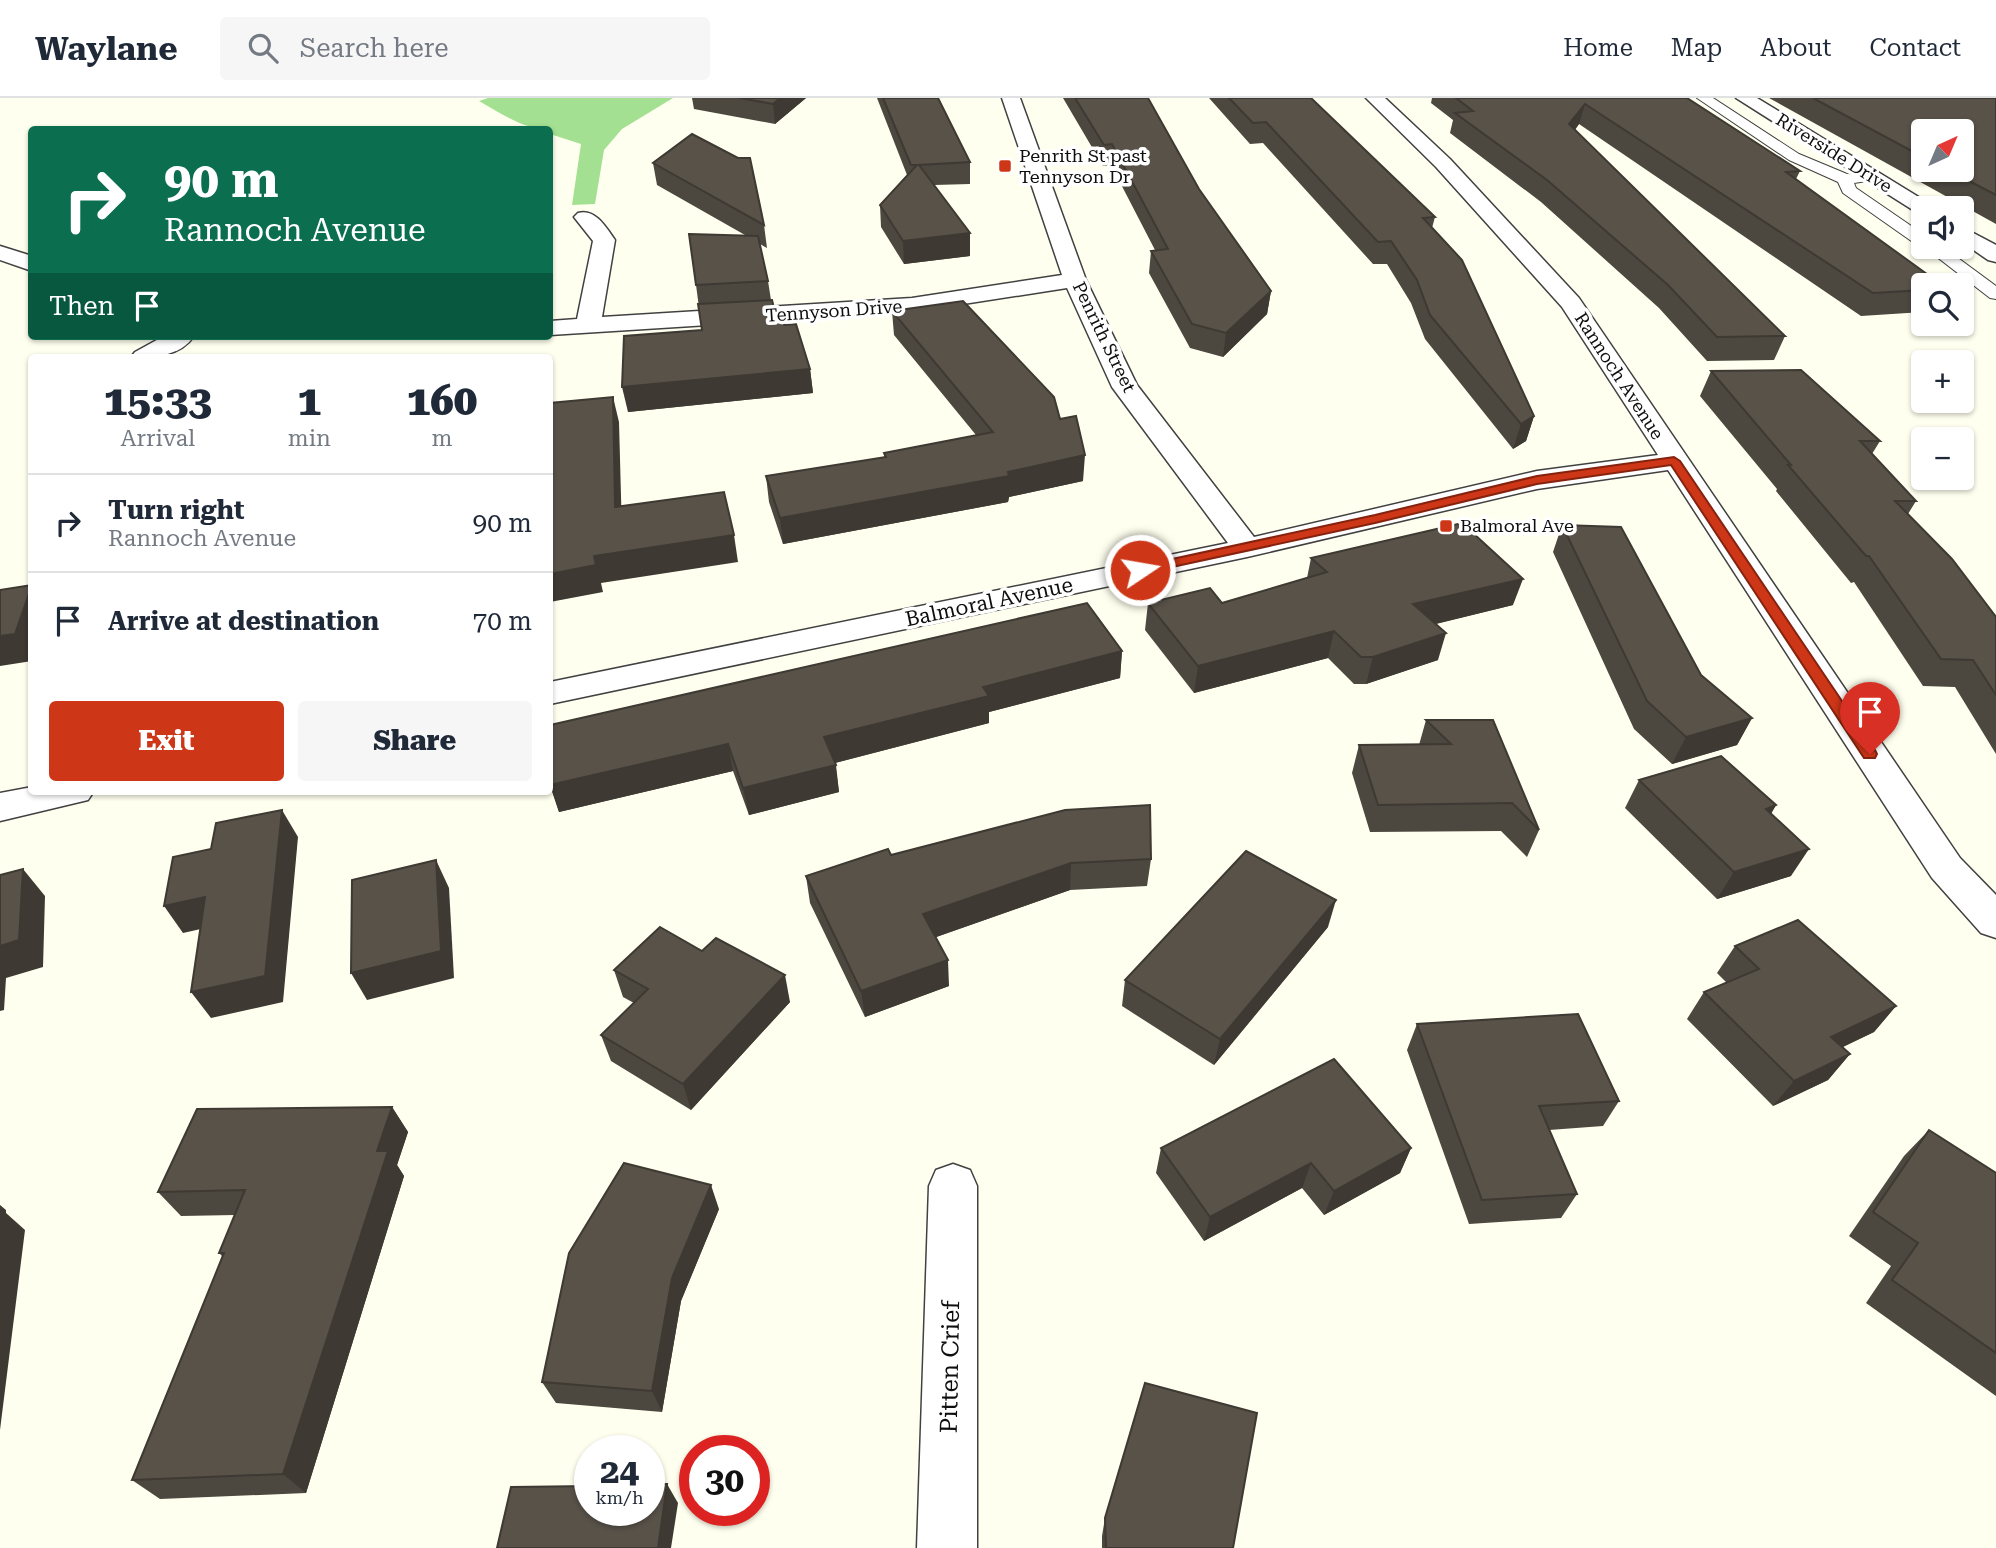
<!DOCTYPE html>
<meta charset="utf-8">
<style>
body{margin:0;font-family:"Roboto Serif",serif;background:#f6f6f7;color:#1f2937;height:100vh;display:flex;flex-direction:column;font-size:26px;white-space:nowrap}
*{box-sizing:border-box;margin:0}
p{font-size:23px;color:#747a83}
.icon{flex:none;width:38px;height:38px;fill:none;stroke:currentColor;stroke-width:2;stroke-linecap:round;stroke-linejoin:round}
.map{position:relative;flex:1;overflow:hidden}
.details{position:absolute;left:28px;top:256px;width:525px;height:441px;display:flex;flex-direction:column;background:#fff;border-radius:7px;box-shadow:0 2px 5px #0004}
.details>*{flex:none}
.banner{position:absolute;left:28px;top:28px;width:525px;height:214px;border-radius:7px;box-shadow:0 2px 5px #0004;background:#0b6e4f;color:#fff;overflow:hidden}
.needle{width:46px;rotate:44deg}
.fabs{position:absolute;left:1911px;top:21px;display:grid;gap:14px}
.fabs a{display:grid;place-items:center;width:63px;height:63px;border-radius:7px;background:#fff;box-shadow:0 2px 5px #0004;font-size:35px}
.speed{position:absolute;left:574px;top:1337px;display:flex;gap:14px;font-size:35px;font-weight:700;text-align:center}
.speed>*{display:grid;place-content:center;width:91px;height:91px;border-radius:50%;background:#fff;box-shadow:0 2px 5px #0004;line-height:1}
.speed small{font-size:18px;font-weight:400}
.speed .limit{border:10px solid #d22;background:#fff;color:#111}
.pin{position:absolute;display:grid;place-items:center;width:60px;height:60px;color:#fff;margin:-72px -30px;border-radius:50% 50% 50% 0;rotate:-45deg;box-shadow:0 0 7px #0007}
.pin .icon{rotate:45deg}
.me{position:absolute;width:77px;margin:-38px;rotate:78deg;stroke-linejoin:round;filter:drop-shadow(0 0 5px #0008)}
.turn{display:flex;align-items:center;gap:24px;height:147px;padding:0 21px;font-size:32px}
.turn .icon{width:91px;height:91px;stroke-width:2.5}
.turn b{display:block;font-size:49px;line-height:60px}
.then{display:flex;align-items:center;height:66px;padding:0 21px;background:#0003;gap:14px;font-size:26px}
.eta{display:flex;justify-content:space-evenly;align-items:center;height:119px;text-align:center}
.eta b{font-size:42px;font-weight:800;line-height:49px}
.button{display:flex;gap:14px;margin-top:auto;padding:14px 21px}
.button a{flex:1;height:80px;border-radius:7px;background:#cd3617;color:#fff;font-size:28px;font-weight:800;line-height:80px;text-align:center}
.button a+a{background:#f6f6f7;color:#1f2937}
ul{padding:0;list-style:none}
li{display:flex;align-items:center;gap:21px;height:98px;padding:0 21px;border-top:2px solid #e0e1e3}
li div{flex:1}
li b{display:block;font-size:26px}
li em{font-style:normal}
header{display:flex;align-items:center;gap:42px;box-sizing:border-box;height:98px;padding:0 35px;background:#fff;border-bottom:2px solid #e0e1e3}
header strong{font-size:33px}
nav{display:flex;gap:38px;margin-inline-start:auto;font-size:24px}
.search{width:490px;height:63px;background:#f6f6f7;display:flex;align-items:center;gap:18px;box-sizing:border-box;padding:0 24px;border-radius:7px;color:#747a83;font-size:26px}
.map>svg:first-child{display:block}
.forest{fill:#a4e091}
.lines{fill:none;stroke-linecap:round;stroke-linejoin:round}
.service-casing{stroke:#414141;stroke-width:2}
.minor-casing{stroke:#414141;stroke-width:3}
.service{fill:#fff;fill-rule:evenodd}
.minor{fill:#fff;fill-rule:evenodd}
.wall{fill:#4c473f;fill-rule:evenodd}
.shaded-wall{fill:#3e3933}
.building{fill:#585249;stroke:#3e3933;stroke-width:2}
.route{fill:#cd3617;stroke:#85230f;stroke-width:2}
.poi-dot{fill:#cd3617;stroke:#fff;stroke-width:2.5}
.labels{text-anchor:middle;stroke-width:7;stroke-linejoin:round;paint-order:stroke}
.far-street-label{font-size:18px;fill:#0e0e0e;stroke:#fff}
.far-poi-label{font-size:18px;fill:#0e0e0e;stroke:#fff;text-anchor:start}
.street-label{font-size:21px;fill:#0e0e0e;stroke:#fff}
.near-street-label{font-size:24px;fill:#0e0e0e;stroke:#fff}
</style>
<header>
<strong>Waylane</strong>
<div class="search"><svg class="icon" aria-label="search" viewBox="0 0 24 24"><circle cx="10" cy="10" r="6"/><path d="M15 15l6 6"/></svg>Search here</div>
<nav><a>Home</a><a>Map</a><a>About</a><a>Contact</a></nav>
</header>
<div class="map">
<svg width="1996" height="1450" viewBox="0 0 1996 1450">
<rect width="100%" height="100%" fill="#ffffef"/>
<path class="forest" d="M488,0h185l-51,31 -18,21 -9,54 -23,1 9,-61 -31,-10v-4c-25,0 -50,-17 -71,-29z"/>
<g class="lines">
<defs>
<g id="service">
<path d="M1697,0h16l86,56 48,20 20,1 3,3 -3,3 -13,2 2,5 67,46v12l-6,-1 -74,-52 -5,-11 -49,-22z"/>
<path d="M1924,149h19l53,39v13l-6,-1z"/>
</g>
<g id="minor">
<path d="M1002,0h18l66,182 51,105 117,152 283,-66 121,-16 -96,-148 -126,-140 -70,-69h19l65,61 129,139 381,560 36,37v43l-15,-5 -49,-55 -264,-408 -131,19 -290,68 -697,147v-22l678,-139 -116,-156 -45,-99 -155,24 -362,23v-14l27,-2 16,-78 -19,-24 4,-4c17,-5 28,14 37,27l-13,77 310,-19 150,-23z"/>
<path d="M1736,0h21l173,106 3,4h-10v6l-7,-2z"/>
<path d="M1962,129l34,18v17l-8,-2 -26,-18z"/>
<path d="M0,148l32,10v15l-32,-11z"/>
<path d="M164,238h30c-14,21 -40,21 -63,21l4,-5z"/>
<path d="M32,689v4h62l-6,9 -88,21v-28z"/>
<path d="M953,1066l17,6 7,16v362h-60l12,-362 7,-16z"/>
</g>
</defs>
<use href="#service" class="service-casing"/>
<use href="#minor" class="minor-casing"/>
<use href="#service" class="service"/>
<use href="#minor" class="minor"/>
</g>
<g class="wall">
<path d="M692,0h114l-31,26 -81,-15z"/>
<path d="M877,0h61l32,64v22l-36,1 36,71 -66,8 -23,-37 -1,-22 27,-30z"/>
<path d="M1063,0h85l51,91 72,102 -4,23 -44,43 -33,-9 -41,-75 2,-22 4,-1 -44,-85 -8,1z"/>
<path d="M1209,0h102l124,119 -3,11 102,188 -8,25 -13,8 -88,-110 -14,-36 -24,-39h-14l-110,-121 -13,1z"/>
<path d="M1432,0h255l113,73 -4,8 127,106v27l-62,4 -282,-192 -4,6 210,206 -11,24 -67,1 -48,-53 -118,-106 -91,-69 3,-13 -22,-17z"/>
<path d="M1769,0h227v126zM1923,33l39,39h-39z"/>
<path d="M653,65l111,62 3,23 -7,-4 8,37 3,19 6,20 7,5 26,44 3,24 -185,19 74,-82 -6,-45 49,-50 -88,-50z"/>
<path d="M892,213l168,108 23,62 -74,16 -1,5 -225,42 -14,-42 -3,-26 118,-18v-5l92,-18 -82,-100z"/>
<path d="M1711,273l169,70 -8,13 44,47 -8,13 88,103v137l-41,-67 -32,-1 -69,-104 -3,1 -75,-92 1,-2 -77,-93z"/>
<path d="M1562,427l139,150 51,43 -15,27 -65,19 -38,-35 -81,-177z"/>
<path d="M1311,460l202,47 -77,19 2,36 -72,24h-12l-26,-26 -134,35 -49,-63 3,-27h74l85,-25z"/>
<path d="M1122,553l-2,27 -131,34v11l-154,40 4,29 -90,23 -16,-44 -174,41 -9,-27z"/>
<path d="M1426,622l113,110 -12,27 -26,-26 -131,1 -18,-59 7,-28h60z"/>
<path d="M1639,682l137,25 -5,9 20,62 -74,23 -92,-91z"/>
<path d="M891,757l260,4 -4,27 -77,4 -134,47 13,49 -84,31 -55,-114 -4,-27z"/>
<path d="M1328,829l-114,138 -92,-59 3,-26z"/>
<path d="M1735,848l161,60 -22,26 -32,15 8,7 -22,26 -55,26 -86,-87 17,-27 23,-9 -10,-10z"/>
<path d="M702,853l88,51 -99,108 -80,-49 -10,-26 33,-32 -11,-6 -9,-27z"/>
<path d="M1417,926l202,77 -16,25 -54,4 28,64 -16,24 -92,6 -62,-174z"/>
<path d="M392,1009l16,25 -11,33 7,11 -98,317 -146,6 -28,-19 91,-223 -4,-4 16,-38 -54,1 -23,-24z"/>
<path d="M1929,1032l67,43v223l-130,-93 25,-37 -42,-30 55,-80z"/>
<path d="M1161,1050h250l-11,25 -76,42 -22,-27 -98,53 -48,-68z"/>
<path d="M719,1111l-38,92 -19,111 -106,-9 -14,-21z"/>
<path d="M1105,1420l128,30h-131v-12z"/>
</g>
<g class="shaded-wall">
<path d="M780,0h26l-31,26 -2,-20z"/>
<path d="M1585,6l-6,20 -16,20 6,-20z"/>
<path d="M970,135v23l-66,8 -1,-23z"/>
<path d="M1271,193l-4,23 -44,43 3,-24z"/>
<path d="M810,271l3,24 -185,19 -6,-25z"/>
<path d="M613,299l6,25 3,111 -7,-26z"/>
<path d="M1534,318l-8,25 -13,8 8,-25z"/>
<path d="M1085,357l-2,26 -74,16 -1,5 -225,42 -3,-26z"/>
<path d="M734,437l4,27 -137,21 2,9 -53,10v-28l44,-18z"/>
<path d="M1523,481l-10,26 -107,26 7,-27z"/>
<path d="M32,488v75l-32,5v-30z"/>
<path d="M1334,533l-6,27 -134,35 4,-27z"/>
<path d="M1446,535l-8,27 -72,24 7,-27z"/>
<path d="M1122,553l-2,27 -131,34v11l-162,42 -3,-28 159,-50z"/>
<path d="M1752,620l-15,27 -65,19 14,-27z"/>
<path d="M728,646l5,27 -174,41 -9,-27z"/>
<path d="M836,667l3,27 -90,23 -6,-27z"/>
<path d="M1776,707l-16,27 6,-23z"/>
<path d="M282,712l16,27 -15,165 -72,16 -20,-26z"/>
<path d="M1809,751l-18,27 -74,23 17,-27z"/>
<path d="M436,762l13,28 5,90 -87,22 -16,-27z"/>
<path d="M1071,765l-1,27 -145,51 -2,-27z"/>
<path d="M23,771l22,27 -2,71 -37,11 -2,32 -4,1v-65z"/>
<path d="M205,799l18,27 -40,9 -19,-27z"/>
<path d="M1336,802l-8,27 -114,138 6,-26z"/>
<path d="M948,862l1,26 -84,31 -4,-26z"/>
<path d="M785,877l5,27 -99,108 -8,-26z"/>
<path d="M1896,908l-22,26 -64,31 21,-26z"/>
<path d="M1850,956l-22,26 -55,26 21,-25z"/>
<path d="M392,1009l16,25 -11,33 7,11 -98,317 -23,-19 94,-323z"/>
<path d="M1411,1050l-11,25 -76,42 10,-24z"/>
<path d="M1311,1065l-9,25 -98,53 6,-24z"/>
<path d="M711,1087l8,24 -38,92 -19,111 -10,-21 20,-113z"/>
<path d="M0,1107l6,5v3l19,17 -25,200z"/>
<path d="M667,1386l11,19 -7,45h-13z"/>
</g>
<g class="building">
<path d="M740,0h40l-7,6z"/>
<path d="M883,0h55l32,64 -51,3 51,68 -67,8 -23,-36 37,-40h-6z"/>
<path d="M1075,0h73l51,91 72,102 -45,42 -34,-9 -41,-73 17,-2 -56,-105 -8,1z"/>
<path d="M1229,0h82l124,119 -12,1 39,42 72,156 -13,8 -91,-109 -13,-35 -26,-39 -13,1 -112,-120 -13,1z"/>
<path d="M1456,0h231l113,73 -14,1 156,113h-19v5l-50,3 -288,-189 -16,20 216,212 -68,1 -49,-52 -121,-105 -92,-67 18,-2z"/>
<path d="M1813,0h183v97l-48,-25h14v-39h-39v26z"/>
<path d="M692,36l46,24h12l14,67 -111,-62z"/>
<path d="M689,136l69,2 10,45 -72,4z"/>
<path d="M772,202l5,20 6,-1 1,6 12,-1 14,45 -188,18 2,-51 78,-6 -4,-26z"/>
<path d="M963,203l91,96 6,22 16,-3 9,39 -77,17 1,4 -229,42 -14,-42 120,-19 -2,-4 109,-21 -101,-121z"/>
<path d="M1801,272l79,71h-20l56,60h-21l57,58 44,58v78l-23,-35 -32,-1 -72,-103h-3l-78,-91h3l-80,-94z"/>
<path d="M613,299l2,110 109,-15 10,43 -140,21 2,9 -46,9v-171z"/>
<path d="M1462,425l61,56 -110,25 33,29 -73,24h-12l-27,-26 -136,35 -50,-63 62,-15 12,15 105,-31 -16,-14z"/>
<path d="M1562,427l59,2 80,148 51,43 -66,19 -39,-36z"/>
<path d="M32,487l-17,49 -15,2v-46z"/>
<path d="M1087,505l35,48 -139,36 6,9 -165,41 12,28 -93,23 -15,-44 -178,41v-60z"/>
<path d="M1426,622h67l46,110 -27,-27 -134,2 -19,-60 92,-1z"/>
<path d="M1721,658l55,49 -10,4 43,40 -75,23 -95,-92z"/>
<path d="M1150,707l1,54 -80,4 -148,51 25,46 -87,31 -55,-115 82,-27 3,6 174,-45z"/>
<path d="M282,712l-17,166 -74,16 14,-95 -41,9 9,-49 38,-8 5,-26z"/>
<path d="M1246,753l90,49 -116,139 -95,-59z"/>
<path d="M436,762l5,91 -90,22 1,-93z"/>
<path d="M23,771l-4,71 -19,6v-71z"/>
<path d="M1798,822l98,86 -65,31 19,17 -56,27 -90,-89 55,-23 -24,-23z"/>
<path d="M660,829l42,24 14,-13 69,37 -102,109 -82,-49 47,-46 -34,-19z"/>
<path d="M1578,916l41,87 -80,5 38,88 -95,6 -65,-176z"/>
<path d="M1334,961l77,89 -77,43 -23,-28 -101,54 -49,-69z"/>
<path d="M392,1009l-15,44h11l-105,323 -151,6 92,-227h-5l26,-63 -87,2 39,-83z"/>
<path d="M1929,1032l67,43v180l-104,-73 26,-37 -45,-31z"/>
<path d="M624,1065l87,22 -39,93 -20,113 -110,-9 27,-129z"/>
<path d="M1145,1285l112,30 -24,135h-127l-1,-30z"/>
<path d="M649,1386h18l-9,64h-161l14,-61 79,-1v24h59z"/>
</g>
<path class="route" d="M1674,359l6,4 195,289 2,4 -2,4h-11l-193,-293 -134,19 -162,39 -235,51 -7,-4 7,-4 235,-51 162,-39z"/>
<g class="poi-dot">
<rect x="998" y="61" width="14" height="14" rx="3.5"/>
<rect x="1439" y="421" width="14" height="14" rx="3.5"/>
</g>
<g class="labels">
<g class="far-street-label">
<text transform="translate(1834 55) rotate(32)" y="6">Riverside Drive</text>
<text transform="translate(834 213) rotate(-4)" y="6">Tennyson Drive</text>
<text transform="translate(1104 239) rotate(64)" y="6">Penrith Street</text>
<text transform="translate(1619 278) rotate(57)" y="6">Rannoch Avenue</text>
</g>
<g class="far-poi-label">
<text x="1019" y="64">Penrith St past<tspan x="1019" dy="21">Tennyson Dr</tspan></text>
<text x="1460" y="434">Balmoral Ave</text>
</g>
<g class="street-label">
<text transform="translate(989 504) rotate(-12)" y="7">Balmoral Avenue</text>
</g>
<g class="near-street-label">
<text transform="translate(950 1269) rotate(-89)" y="8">Pitten Crief</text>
</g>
</g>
</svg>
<div class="fabs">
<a><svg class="needle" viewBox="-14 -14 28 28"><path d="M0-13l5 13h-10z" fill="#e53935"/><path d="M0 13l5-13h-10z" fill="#747a83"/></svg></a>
<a><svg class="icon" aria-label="sound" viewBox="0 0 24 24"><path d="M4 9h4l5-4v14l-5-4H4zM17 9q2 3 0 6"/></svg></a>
<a><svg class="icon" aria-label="search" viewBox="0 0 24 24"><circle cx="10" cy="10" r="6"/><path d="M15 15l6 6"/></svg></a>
<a>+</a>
<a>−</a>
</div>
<div class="speed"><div>24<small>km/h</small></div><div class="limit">30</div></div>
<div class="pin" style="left:1870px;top:656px;background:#d93025"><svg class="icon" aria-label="arrive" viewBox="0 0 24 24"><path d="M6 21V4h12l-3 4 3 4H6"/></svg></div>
<svg class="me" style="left:1140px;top:472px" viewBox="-20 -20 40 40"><circle r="17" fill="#cd3617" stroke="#fff" stroke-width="3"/><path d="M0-11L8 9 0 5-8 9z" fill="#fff"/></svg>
<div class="banner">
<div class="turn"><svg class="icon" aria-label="right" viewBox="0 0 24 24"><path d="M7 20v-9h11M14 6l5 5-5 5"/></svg><div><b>90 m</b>Rannoch Avenue</div></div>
<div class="then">Then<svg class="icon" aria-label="arrive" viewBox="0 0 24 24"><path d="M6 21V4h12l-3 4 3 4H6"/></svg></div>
</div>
<section class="details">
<div class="eta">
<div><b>15:33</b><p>Arrival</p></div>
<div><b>1</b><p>min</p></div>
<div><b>160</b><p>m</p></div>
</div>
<ul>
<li><svg class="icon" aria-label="right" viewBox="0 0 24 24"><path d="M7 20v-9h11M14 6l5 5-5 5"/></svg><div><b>Turn right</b><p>Rannoch Avenue</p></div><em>90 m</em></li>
<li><svg class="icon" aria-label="arrive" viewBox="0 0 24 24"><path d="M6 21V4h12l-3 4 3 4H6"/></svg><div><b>Arrive at destination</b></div><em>70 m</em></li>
</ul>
<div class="button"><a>Exit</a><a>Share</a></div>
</section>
</div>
